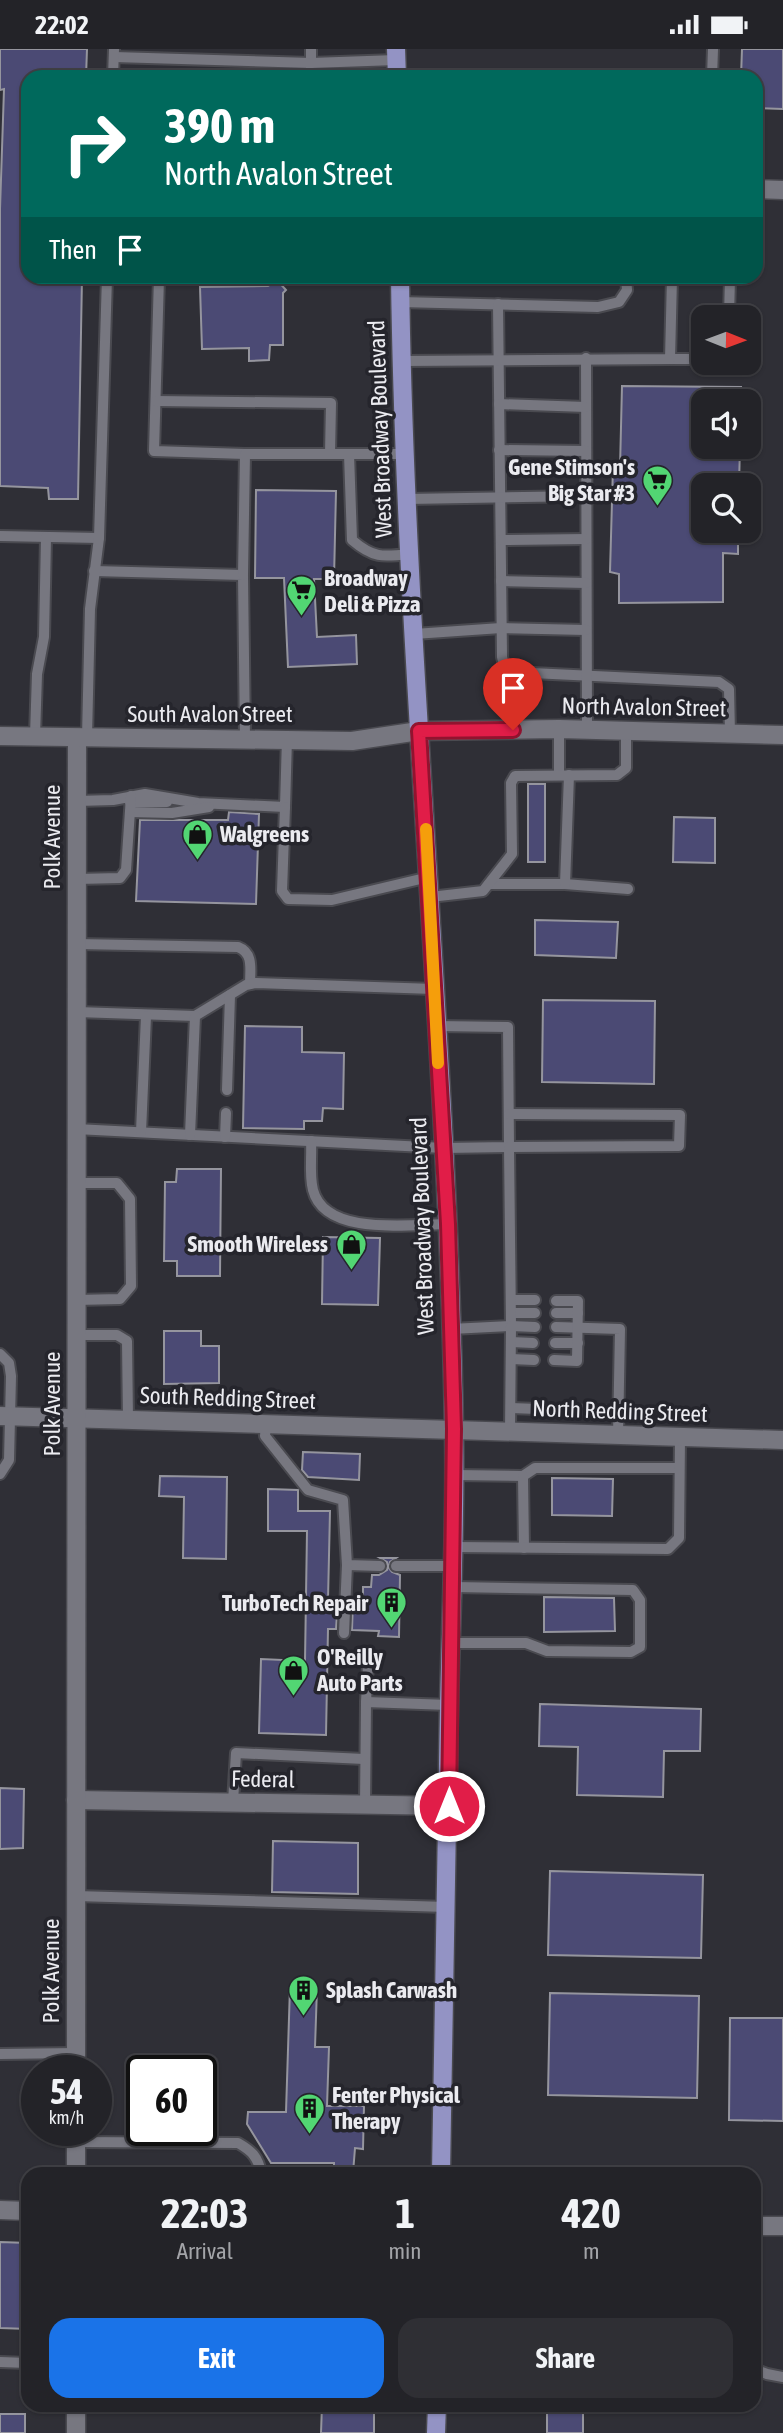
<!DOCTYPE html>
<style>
body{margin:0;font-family:"Asap Condensed",sans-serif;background:#2f2f34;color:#f1f3f6;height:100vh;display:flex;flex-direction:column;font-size:26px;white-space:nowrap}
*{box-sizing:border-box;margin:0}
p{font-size:23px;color:#a3a4a8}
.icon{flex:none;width:38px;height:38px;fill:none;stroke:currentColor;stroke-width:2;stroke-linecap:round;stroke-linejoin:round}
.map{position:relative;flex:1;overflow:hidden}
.panel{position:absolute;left:21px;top:2118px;width:740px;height:245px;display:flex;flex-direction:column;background:#232328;border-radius:21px;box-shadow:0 2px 5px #0004,0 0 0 2px #404045}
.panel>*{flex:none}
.top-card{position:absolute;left:21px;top:21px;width:742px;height:214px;border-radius:21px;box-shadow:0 2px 5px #0004,0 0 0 2px #404045;background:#00695c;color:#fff;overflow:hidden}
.needle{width:46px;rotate:91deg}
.buttons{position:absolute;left:691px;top:256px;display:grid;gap:14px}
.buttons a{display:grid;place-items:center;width:70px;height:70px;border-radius:14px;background:#232328;box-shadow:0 2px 5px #0004,0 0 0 2px #404045;font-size:35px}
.speed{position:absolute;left:21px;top:2006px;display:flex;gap:14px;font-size:35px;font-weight:700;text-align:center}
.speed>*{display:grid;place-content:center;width:91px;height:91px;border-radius:50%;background:#232328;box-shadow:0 2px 5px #0004,0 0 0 2px #404045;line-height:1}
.speed small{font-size:18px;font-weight:400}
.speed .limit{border:4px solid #111;border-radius:10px;background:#fff;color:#111}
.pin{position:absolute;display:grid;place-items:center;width:60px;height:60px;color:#fff;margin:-72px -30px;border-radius:50% 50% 50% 0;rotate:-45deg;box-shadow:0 0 7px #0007}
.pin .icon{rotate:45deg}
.me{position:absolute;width:77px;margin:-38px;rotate:0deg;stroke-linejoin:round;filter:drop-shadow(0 0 5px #0008)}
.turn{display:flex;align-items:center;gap:24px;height:147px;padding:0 28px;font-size:32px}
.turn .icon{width:91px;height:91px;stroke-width:2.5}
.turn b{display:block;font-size:49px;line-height:60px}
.then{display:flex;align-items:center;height:66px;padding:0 28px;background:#0003;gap:14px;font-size:26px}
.eta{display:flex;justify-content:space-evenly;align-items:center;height:119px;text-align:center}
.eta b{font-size:42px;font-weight:700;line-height:49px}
.cta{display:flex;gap:14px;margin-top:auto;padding:14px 28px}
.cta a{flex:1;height:80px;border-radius:21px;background:#1a73e8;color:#fff;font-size:28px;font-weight:700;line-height:80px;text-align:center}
.cta a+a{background:#2f2f34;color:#f1f3f6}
.status{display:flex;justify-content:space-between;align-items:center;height:49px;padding:0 35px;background:#232328;direction:ltr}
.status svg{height:19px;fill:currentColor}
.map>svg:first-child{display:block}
.building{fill:#4b4a74;stroke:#95959e;stroke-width:2}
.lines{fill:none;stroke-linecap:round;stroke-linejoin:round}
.service-casing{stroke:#4a4a50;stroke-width:14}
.minor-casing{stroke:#4a4a50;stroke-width:21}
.tertiary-casing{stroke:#4a4a50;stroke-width:21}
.primary-casing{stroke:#4a4a50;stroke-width:21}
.service{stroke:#777780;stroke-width:10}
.minor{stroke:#777780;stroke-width:18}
.tertiary{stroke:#777780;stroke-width:18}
.primary{stroke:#9393c4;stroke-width:18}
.route-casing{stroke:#92132f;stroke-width:18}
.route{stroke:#e11d48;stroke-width:12}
.slow{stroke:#f59e0b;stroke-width:12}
.labels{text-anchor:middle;stroke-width:7;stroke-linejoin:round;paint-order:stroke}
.street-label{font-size:23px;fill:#ebebf0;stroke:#25252c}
.poi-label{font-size:23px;font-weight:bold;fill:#ebebf0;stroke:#25252c;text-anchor:start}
</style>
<div class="status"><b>22:02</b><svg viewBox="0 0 49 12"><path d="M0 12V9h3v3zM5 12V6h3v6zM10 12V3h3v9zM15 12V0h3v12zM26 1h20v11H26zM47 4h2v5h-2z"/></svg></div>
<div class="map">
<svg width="783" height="2384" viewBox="0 0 783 2384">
<rect width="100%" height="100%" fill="#2f2f36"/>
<g class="building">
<path d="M0,0h87l-1,28h-58v200h54l-4,222h-29l-1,-11 -48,-2v-277l4,-120 -4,1z"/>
<path d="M742,0h41v60l-27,-1v-31h-15z"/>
<path d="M277,231l9,10 -3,3v52h-13l-1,15 -20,1v-13l-47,1 -2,-62 68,-1z"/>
<path d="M622,337l119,1 -1,14h-36v45h36l-1,39h-35v45h34v24l-15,-1v49l-104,1v-29l-9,-2 3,-106 7,2z"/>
<path d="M256,441l80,1 -2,88h-20l3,58 39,-2 1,29 -69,3 -4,-89h-29z"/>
<rect x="528" y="735" width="17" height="78"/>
<path d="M229,763l30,2 -3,90 -120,-3 4,-81h88z"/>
<path d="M674,768l41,1v45l-42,-1z"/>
<path d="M535,871l83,2 -2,36 -81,-3z"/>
<path d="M543,951l112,1 -1,83 -112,-2z"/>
<path d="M245,977l57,1v25l42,1 -1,56 -20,-1 -1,13h-18v8l-61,-1z"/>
<path d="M177,1120h44l-1,107h-43v-15h-13l1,-79h11z"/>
<path d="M323,1188l57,1 -2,67 -56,-1z"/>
<path d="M164,1282h37v15h18v37l-55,1z"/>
<path d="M303,1403l57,2 -1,26 -51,-3 -6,-7z"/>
<path d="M160,1427l67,1 -1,82 -43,-1 1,-61 -25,-1z"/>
<path d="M552,1429l61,1 -1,37 -60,-1z"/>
<path d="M268,1440l30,1v21h32l-2,89h10l-2,29h-8l-2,106 -67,-2 2,-74 44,2 2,-130h-39z"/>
<path d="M380,1509h16l-6,4 -2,5 4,5 8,3 -1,62 -21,-1 1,-5 -27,-1 1,-30h10v-13h8l1,-12h7l8,-5v-8z"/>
<path d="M544,1548l70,1 1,33 -71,1z"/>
<path d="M540,1655l161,5 -1,42h-36l-1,46 -86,-2 1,-48 -39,-1z"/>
<path d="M0,1739l24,1 -1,59 -23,1z"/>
<path d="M273,1792l85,2v51l-86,-2z"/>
<path d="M550,1822l153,4 -2,83 -153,-3z"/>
<path d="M290,1938l27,1 -2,59h14l-2,59h37l-1,43 -8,-1 -2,25h-19v-10h-63l-24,-39 1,-12h38z"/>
<path d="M550,1944l149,3 -2,102 -149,-3z"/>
<path d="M730,1969h53v103l-54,-1z"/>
<path d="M0,2193l28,1v86l-28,-1z"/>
<path d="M322,2356l52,1v27h-53z"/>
<path d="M547,2359l36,1v24h-36z"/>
<rect x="0" y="2365" width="25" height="19"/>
</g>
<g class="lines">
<defs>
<g id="service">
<path d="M114,8l197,6v-14"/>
<path d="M113,28l1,-28"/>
<path d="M311,28v-14l85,-3"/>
<path d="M712,28l1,-28"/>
<path d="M159,228l-5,174 91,3"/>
<path d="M400,253l198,5 21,-5 8,-12 -1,-13"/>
<path d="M498,255l4,353 2,8 7,7 208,10 10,7 1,45"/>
<path d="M729,268l1,-40"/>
<path d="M586,309l1,371"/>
<path d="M670,310h34"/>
<path d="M402,312l268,-2 2,-82"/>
<path d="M156,352l175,2 -1,51"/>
<path d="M499,355l87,3"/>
<path d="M499,401l87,1"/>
<path d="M349,405l3,86c21,18 30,17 57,14"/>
<path d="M407,450l179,-3"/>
<path d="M0,487l99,2"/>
<path d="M501,491l85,-1"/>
<path d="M94,522l149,4 2,164"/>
<path d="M243,526l2,-121h160"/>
<path d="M501,532l85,2"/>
<path d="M414,585l87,-6 85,2"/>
<path d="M35,687l2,-62 7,-37 2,-100"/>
<path d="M87,688l3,-128 9,-71 8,-261"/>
<path d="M559,726v-46"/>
<path d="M77,752l36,-1 32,-6 53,9 87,4 2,-69"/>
<path d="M130,753h37"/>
<path d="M285,758l-3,84 6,8 44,1 97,-23"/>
<path d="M130,763l42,1 37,-6"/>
<path d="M77,830l43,-1 6,-8 5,-74"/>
<path d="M489,835h76l63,5"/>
<path d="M565,835l4,-109"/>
<path d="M430,848l53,-6 29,-37 -1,-71 4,-7 102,-1 9,-7v-39"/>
<path d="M77,895l161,3c16,6 12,23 12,37"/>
<path d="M77,963l118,4 51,-31 10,-2 178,6"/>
<path d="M227,1041l3,-95"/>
<path d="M76,1080l368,19 65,-1 -1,-120 -72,-1"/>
<path d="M141,1083l5,-116"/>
<path d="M190,1086l5,-119"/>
<path d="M225,1088l1,-24"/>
<path d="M311,1092c1,15 -2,34 2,49 12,47 98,34 135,34"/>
<path d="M76,1134h41l13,16 1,87 -11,13 -44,1"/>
<path d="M511,1251h24"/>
<path d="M511,1264h24"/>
<path d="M556,1264h22"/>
<path d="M556,1278l64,2 -2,107"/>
<path d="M451,1280l60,-3 -2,-179 170,-1 1,-31 -171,-1"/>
<path d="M76,1286h41l10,6 1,79"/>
<path d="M511,1293l22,1"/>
<path d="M555,1294h23"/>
<path d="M0,1305l9,9 2,13 -2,84 -9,14"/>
<path d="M511,1310l23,1"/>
<path d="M554,1311l23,1 1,-60h-22"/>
<path d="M511,1359l107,4"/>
<path d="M266,1375l-1,12 43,54 35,10 4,65 33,1"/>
<path d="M510,1382l1,-105 24,1"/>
<path d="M454,1426l69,1 12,-8h144"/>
<path d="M523,1427l1,72"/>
<path d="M454,1498l214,2 11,-11 1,-100"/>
<path d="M396,1517h58"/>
<path d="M344,1584l3,-68"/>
<path d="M452,1594h74l21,8 84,1 9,-5v-47l-7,-10 -179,-3"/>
<path d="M366,1653l2,-38"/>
<path d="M233,1753l3,-49 128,6"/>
<path d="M365,1756l1,-103 83,3"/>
<path d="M76,1847l371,11"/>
<path d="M0,2005l76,-1"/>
<path d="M76,2093l162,1c14,8 20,14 23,30"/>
<path d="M0,2313l28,1"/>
<path d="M754,2320l13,5 16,3"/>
</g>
<g id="minor">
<path d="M756,140l27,1"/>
<path d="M0,1367l783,24"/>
<path d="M76,1751l373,6"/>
<path d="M76,2021l1,-1332"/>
<path d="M76,2124v-43"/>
<path d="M0,2161l28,1"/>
<path d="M754,2177h29"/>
<path d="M76,2384v-28"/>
</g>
<path id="tertiary" d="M0,687l352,5 67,-10 140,-2 224,6"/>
<g id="primary">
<path d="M396,0l1,28"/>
<path d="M400,228c5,384 48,768 54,1153 2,92 -3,184 -5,276 -3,156 -5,312 -8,467"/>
<path d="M436,2384l1,-28"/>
</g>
</defs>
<use href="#service" class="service-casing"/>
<use href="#minor" class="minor-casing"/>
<use href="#tertiary" class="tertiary-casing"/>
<use href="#primary" class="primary-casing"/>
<use href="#service" class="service"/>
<use href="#minor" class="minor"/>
<use href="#tertiary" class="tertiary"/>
<use href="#primary" class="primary"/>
</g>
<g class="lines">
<defs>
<path id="route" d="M449,1757l5,-377 -6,-205 -29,-493 94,-1"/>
</defs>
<use href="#route" class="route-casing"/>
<use href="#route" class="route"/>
<path class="slow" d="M426,780l12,234"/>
</g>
<defs>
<symbol id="supermarket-pin" viewBox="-11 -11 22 30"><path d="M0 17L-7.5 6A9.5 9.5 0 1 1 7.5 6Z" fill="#52d673" stroke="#25252c"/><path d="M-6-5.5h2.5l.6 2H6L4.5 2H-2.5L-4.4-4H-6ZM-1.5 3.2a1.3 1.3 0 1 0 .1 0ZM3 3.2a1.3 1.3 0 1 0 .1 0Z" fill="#111"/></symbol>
<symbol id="shop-pin" viewBox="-11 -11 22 30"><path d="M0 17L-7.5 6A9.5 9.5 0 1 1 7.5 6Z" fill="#52d673" stroke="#25252c"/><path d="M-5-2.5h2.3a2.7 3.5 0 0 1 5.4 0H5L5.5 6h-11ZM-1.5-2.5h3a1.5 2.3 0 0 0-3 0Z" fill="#111"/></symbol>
<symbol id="building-pin" viewBox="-11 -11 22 30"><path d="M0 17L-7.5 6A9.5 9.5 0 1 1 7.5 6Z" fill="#52d673" stroke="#25252c"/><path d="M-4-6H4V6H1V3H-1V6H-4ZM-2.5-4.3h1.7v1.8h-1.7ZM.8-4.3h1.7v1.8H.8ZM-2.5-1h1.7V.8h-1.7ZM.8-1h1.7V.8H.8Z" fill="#111"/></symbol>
</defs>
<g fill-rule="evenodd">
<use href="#supermarket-pin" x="640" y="414" width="35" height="47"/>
<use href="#supermarket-pin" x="284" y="524" width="35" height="47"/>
<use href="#shop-pin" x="180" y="768" width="35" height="47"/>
<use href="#shop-pin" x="334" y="1178" width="35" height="47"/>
<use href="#building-pin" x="374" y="1536" width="35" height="47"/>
<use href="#shop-pin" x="276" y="1604" width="35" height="47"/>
<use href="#building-pin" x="286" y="1924" width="35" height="47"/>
<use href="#building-pin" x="292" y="2042" width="35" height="47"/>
</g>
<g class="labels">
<g class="street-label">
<text transform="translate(380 380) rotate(-92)" y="8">West Broadway Boulevard</text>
<text transform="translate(644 658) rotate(1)" y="8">North Avalon Street</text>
<text x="210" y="673">South Avalon Street</text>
<text transform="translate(52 788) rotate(-90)" y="8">Polk Avenue</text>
<text transform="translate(422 1177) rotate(-92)" y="8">West Broadway Boulevard</text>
<text transform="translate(228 1349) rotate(2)" y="8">South Redding Street</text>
<text transform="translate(52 1355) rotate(-90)" y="8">Polk Avenue</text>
<text transform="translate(620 1362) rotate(2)" y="8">North Redding Street</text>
<text transform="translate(263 1730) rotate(1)" y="8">Federal</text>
<text transform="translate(51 1922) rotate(-90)" y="8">Polk Avenue</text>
</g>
<g class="poi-label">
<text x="635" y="426" text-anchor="end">Gene Stimson's<tspan x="635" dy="26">Big Star #3</tspan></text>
<text x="324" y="537">Broadway<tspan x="324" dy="26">Deli &amp; Pizza</tspan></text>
<text x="220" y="793">Walgreens</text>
<text x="328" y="1203" text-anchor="end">Smooth Wireless</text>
<text x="368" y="1562" text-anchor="end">TurboTech Repair</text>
<text x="317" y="1616">O'Reilly<tspan x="317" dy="26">Auto Parts</tspan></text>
<text x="326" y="1949">Splash Carwash</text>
<text x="332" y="2054">Fenter Physical<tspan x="332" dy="26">Therapy</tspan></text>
</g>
</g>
</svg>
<div class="buttons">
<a><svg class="needle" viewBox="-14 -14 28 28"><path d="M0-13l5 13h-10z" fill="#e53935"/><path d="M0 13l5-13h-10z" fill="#a3a4a8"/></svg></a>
<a><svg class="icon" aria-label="sound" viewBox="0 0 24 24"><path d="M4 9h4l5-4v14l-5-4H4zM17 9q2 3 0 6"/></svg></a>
<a><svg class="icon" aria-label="search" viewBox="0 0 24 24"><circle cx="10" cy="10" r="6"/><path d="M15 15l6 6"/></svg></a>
</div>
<div class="speed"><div>54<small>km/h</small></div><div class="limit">60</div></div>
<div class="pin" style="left:513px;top:681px;background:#d93025"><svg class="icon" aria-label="arrive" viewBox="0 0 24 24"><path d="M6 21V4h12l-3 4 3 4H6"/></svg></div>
<svg class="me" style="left:449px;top:1757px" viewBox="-20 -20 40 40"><circle r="17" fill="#e11d48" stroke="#fff" stroke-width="3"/><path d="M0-11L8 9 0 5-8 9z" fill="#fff"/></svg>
<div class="top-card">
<div class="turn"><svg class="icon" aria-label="right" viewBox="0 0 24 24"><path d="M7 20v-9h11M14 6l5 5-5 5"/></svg><div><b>390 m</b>North Avalon Street</div></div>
<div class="then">Then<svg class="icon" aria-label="arrive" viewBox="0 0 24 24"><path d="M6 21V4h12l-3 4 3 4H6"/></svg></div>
</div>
<section class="panel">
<div class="eta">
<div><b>22:03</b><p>Arrival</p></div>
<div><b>1</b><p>min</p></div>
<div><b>420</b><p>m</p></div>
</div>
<div class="cta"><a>Exit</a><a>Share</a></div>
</section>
</div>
